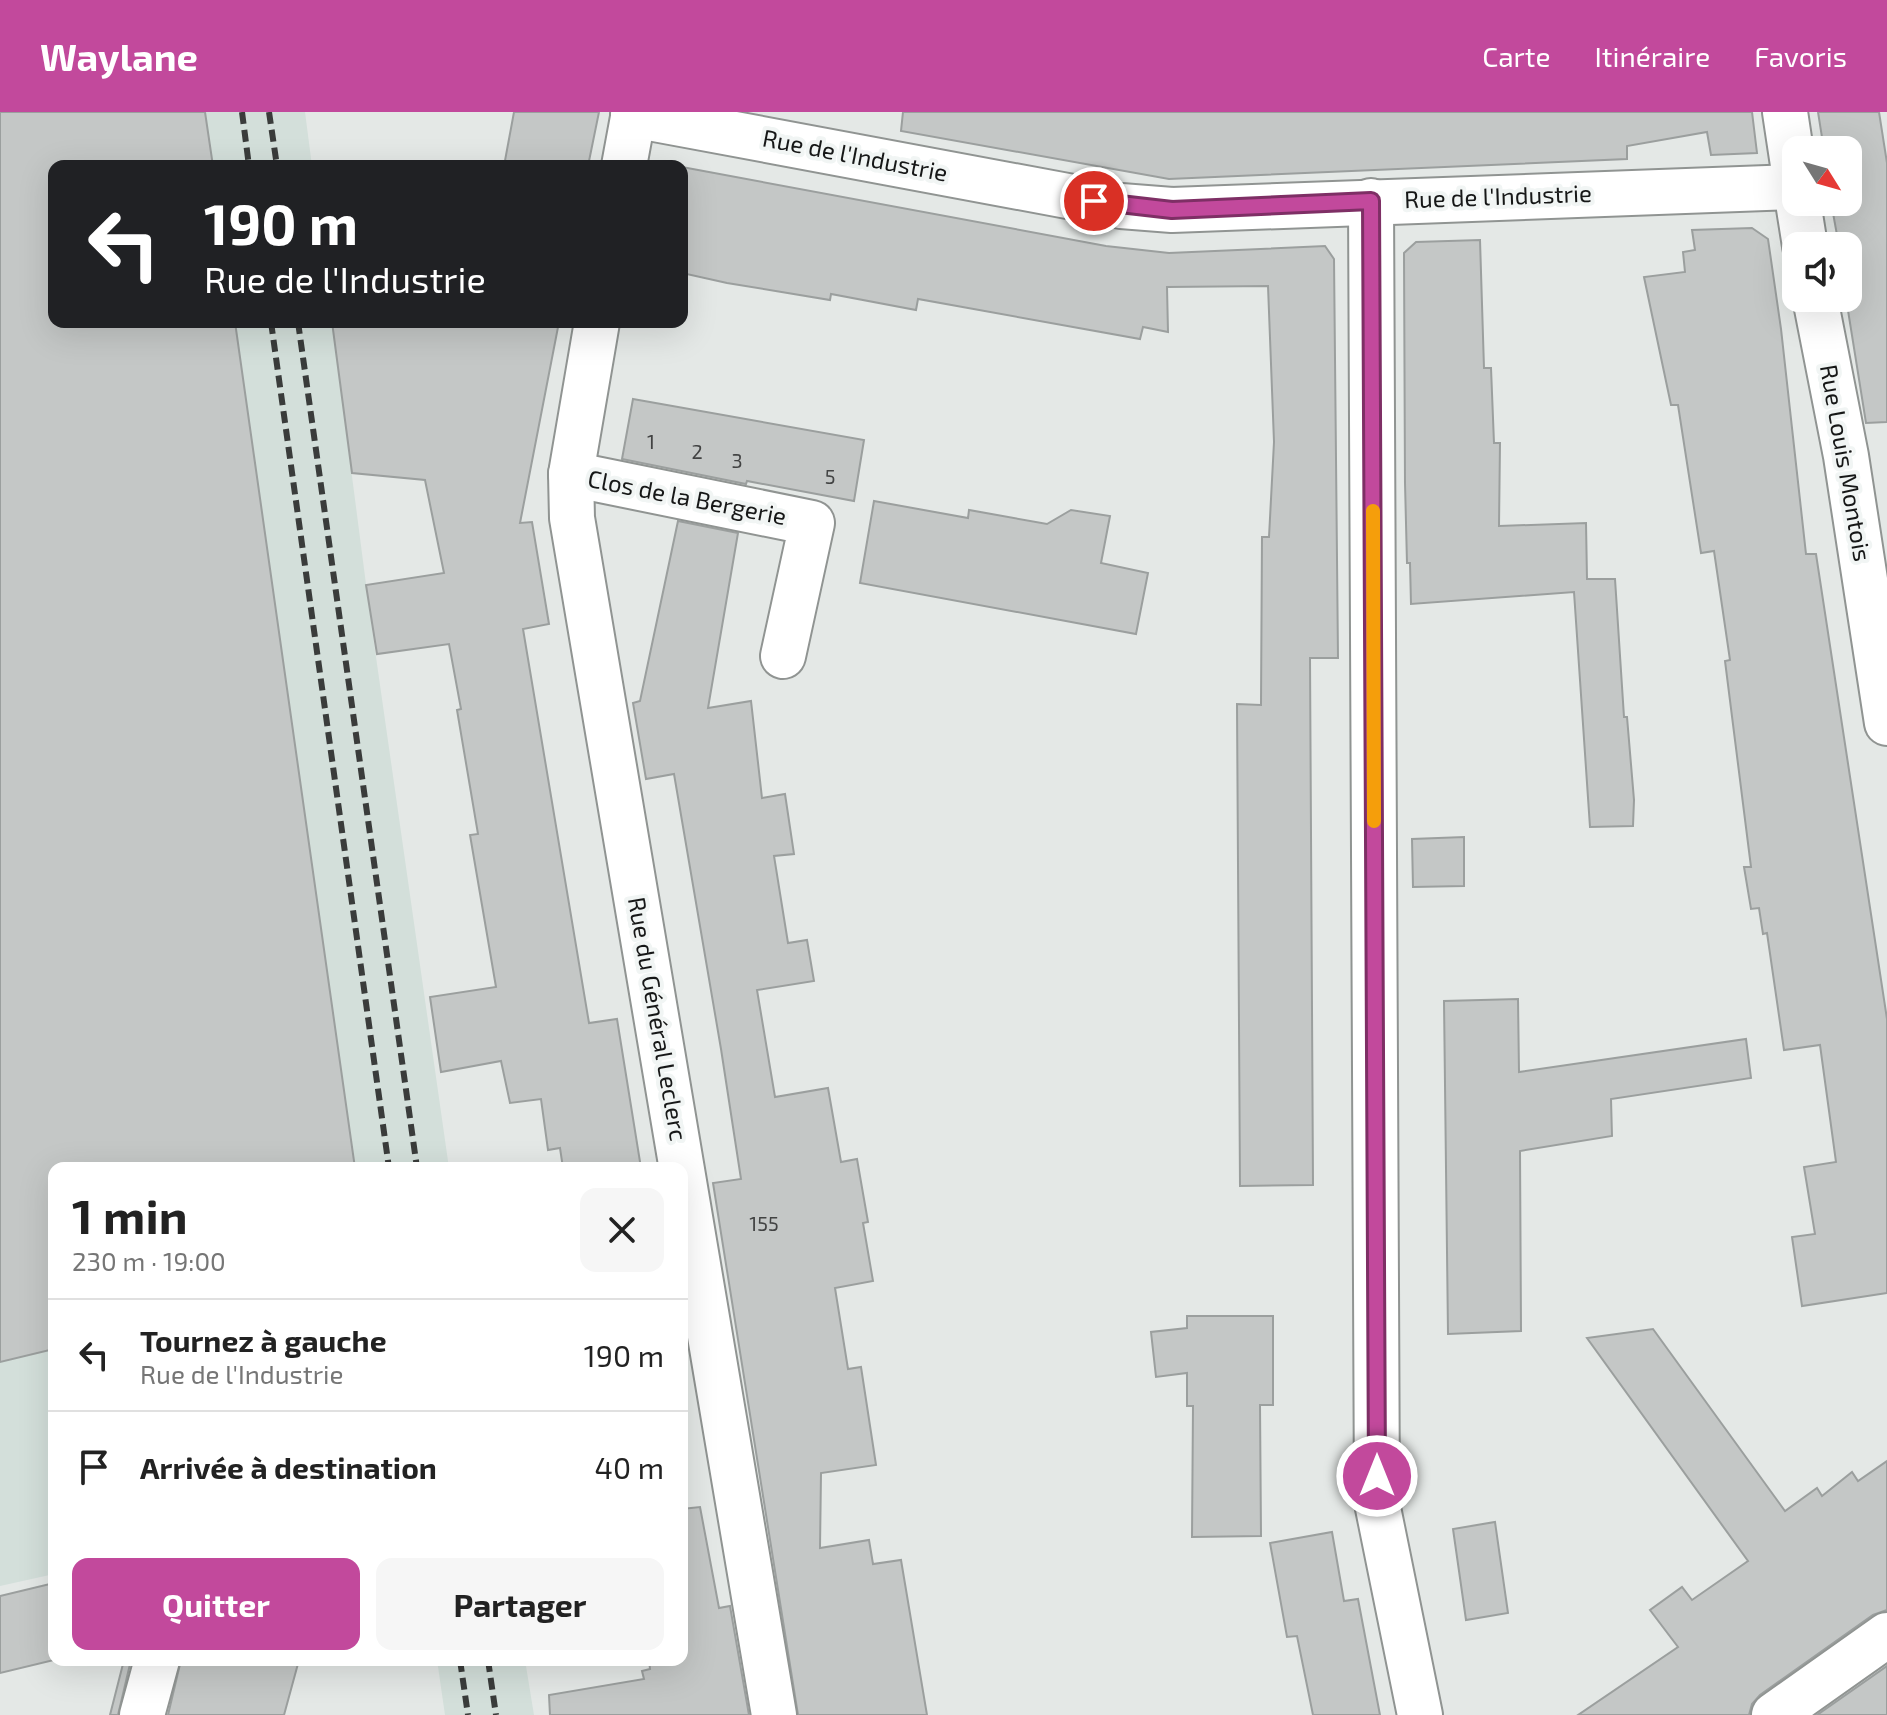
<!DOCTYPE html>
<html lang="fr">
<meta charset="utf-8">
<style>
body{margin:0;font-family:"Exo 2",sans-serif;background:#f6f6f6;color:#222;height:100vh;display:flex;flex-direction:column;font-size:30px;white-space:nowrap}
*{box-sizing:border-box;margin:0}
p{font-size:26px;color:#767676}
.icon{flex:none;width:44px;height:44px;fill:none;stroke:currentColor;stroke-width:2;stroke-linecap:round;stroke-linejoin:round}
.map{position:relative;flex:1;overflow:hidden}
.panel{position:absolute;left:48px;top:1050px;width:640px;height:504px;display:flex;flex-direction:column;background:#fff;border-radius:16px;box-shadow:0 8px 32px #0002}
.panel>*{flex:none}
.top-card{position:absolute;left:48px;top:48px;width:640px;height:168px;border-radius:16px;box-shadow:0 8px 32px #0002;background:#202124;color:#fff;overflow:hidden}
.needle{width:52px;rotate:127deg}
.buttons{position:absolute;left:1782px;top:24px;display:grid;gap:16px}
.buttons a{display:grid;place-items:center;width:80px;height:80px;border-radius:16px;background:#fff;box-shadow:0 8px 32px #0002;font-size:40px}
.pin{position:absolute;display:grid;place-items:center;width:68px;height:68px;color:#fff;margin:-34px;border:4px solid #fff;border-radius:50%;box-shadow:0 2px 8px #0007}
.me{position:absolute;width:88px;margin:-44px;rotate:0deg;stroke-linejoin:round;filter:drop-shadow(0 0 6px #0008)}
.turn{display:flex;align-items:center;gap:28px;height:168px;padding:0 24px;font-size:36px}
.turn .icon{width:104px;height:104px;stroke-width:2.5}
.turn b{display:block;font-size:56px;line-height:68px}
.round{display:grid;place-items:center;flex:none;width:84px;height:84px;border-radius:16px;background:#f6f6f6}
.head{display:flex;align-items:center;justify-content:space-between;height:136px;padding:0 24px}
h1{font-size:48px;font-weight:700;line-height:60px}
.primary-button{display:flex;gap:16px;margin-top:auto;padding:16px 24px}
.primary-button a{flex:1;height:92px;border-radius:16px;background:#c2499c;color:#fff;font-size:32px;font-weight:700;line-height:92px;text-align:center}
.primary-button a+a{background:#f6f6f6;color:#222}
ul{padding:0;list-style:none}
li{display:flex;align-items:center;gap:24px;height:112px;padding:0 24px;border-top:2px solid #e0e0e0}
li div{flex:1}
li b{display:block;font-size:30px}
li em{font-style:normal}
header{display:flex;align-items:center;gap:48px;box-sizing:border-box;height:112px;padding:0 40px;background:#c2499c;color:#fff}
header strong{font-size:38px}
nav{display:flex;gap:44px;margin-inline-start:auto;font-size:28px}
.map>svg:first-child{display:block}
.built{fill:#d3dfda}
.building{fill:#c4c7c6;stroke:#9b9f9e;stroke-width:2}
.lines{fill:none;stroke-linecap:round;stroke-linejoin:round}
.minor-casing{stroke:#909492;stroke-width:48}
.minor{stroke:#fff;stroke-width:44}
.rail{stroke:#3a3c3b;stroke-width:6;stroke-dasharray:12 6;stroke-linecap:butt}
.route-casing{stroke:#7e2f65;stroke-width:20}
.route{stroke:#c2499c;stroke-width:14}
.slow{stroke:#f59e0b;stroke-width:14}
.labels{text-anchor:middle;stroke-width:8;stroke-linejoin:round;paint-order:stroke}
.number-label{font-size:20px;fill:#424343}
.street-label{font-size:24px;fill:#161717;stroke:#f1f5f4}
</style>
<header>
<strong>Waylane</strong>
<nav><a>Carte</a><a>Itinéraire</a><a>Favoris</a></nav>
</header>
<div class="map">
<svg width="1887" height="1603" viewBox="0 0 1887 1603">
<rect width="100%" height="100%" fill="#e4e8e6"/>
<g class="built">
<path d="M0,0h305l7,54h-258v156h278l38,293 79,553h-395v406l-54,12z"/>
<path d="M437,1548h88l9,55h-89z"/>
</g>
<g class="building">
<path d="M0,0h205l8,54h-159v156h181l120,846h-301v181l-54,13z"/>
<path d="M514,0h85l-11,54h-84z"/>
<path d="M903,0h849l5,41 -46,2 -4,-23 -80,14v13l-458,20 -268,-48z"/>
<path d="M1818,0h61l8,51v259l-21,1 -20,-125 2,-52h-9l-8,-44h17v-52h-24z"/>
<path d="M682,55l424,79 63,7 156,-7 9,13 4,399h-28l3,527 -73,1 -3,-482 24,1 1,-168h7l5,-95 -6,-156 -101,1 1,45 -25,-5 -3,12 -222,-40 -2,11 -85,-16 -1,6 -103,-17 -45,-10z"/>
<path d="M1752,116l16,11 13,90 25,225h10l71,465v274l-85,13 -10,-69 23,-3 -11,-67 32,-5 -16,-117 -36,5 -17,-117 -4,1 -4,-26 -8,1 -7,-42h7l-26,-206 5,-1 -16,-109 -13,2 -23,-148h-7l-27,-128 41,-5 -2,-20 12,-2 -3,-20z"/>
<path d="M1480,128l4,128h7l3,75h6l-1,83 87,-3 1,56h28l9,138h3l7,83 -1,26 -43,1 -16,-235 -163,12 -1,-41h-3l-2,-80 -1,-230 12,-11z"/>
<path d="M332,210h227l-39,201 12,-1 17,102 -26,5 66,394 28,-4 24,149h-78l-3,-20 -12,2 -7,-51 -31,4 -9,-42 -60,11 -11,-75 66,-10 -26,-152 8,-1 -21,-124 4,-1 -12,-65 -72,10 -11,-69 78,-12 -19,-93 -73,-7z"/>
<path d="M633,287l231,41 -10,61 -107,-20 -1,3 -124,-25z"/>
<path d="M874,389l94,17 1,-8 78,14 24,-14 39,6 -9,47 47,10 -12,61 -276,-51z"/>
<path d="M678,409l60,12 -30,175 43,-7 11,97 23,-4 9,60 -20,2 14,87 19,-3 7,41 -57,9 18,107 53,-9 13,74 16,-3 11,63 -5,1 10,58 -38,7 13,81 13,-2 15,98 -55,8 -1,75 49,-8 4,24 28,-4 26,155h-129l-85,-532 28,-4 -20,-130 -47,-275 -28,5 -13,-76 7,-2z"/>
<path d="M1464,725v49l-51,1 -1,-48z"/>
<path d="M1518,887l1,73 227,-33 5,39 -140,21 1,37 -92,15 1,180 -73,3 -4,-333z"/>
<path d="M1187,1204h86v89h-13l1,131 -69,1 1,-131h-6v-33l-31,4 -5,-45 36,-4z"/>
<path d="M1653,1217l132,182 32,-23 5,8 30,-24 6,9 29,-20v149l-14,5 -113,80 -8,9 -3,11h-171l100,-68 -28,-37 32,-23 10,13 56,-39 -161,-223z"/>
<path d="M700,1395l19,101 11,-2 19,109h-199l-1,-20 95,-16 -2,-8 8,-2 -1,-9h33v-151z"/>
<path d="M1495,1410l13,91 -42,7 -13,-91z"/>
<path d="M1332,1420l12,69 14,-2 22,116h-67l-16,-79 -10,1 -17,-94z"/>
<path d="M54,1471v77l-54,13v-77z"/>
<path d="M124,1548h7l-13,55h-8z"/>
<path d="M181,1548h118l-15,55h-116z"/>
<path d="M1887,1554v49h-70z"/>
</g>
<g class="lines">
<defs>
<g id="minor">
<path d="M1785,0l11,73"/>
<path d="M633,3l488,91 51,4 624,-23"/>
<path d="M624,54l10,-54"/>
<path d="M1371,89l6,1302 43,212"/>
<path d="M1798,90l7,44"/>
<path d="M1815,186l31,158 41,267"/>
<path d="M597,210l-26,152 1,44 202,1197"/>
<path d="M571,362l241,49 -29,133"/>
<path d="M142,1603l15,-55"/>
<path d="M1774,1603l113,-80"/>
</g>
</defs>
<use href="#minor" class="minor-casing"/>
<use href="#minor" class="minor"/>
<g class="rail">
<path d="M242,0l7,54"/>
<path d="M269,0l8,54"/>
<path d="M271,210l118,846"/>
<path d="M298,210l119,846"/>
<path d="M460,1548l8,55"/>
<path d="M488,1548l8,55"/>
</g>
</g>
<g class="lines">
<defs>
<path id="route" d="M1094,89l78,9 199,-9 6,1275"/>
</defs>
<use href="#route" class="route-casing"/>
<use href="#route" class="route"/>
<path class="slow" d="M1373,399l1,310"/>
</g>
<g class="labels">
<g class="number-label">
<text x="651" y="337">1</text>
<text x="697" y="347">2</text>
<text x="737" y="356">3</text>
<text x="830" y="372">5</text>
<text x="764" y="1119">155</text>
</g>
<g class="street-label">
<text transform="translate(855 44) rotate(11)" y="8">Rue de l'Industrie</text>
<text transform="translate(1498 85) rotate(-2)" y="8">Rue de l'Industrie</text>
<text transform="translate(1845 351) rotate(80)" y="8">Rue Louis Montois</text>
<text transform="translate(687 386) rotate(11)" y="8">Clos de la Bergerie</text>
<text transform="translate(657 907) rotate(80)" y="8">Rue du Général Leclerc</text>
</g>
</g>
</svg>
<div class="buttons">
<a><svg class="needle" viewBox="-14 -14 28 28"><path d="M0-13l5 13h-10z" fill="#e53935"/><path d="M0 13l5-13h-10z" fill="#767676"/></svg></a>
<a><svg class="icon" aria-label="sound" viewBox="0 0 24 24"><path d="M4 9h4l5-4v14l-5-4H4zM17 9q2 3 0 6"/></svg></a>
</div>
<div class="pin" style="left:1094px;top:89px;background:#d93025"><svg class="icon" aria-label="arrive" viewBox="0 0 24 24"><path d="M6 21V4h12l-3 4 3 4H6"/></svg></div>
<svg class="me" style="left:1377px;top:1364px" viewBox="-20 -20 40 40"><circle r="17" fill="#c2499c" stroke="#fff" stroke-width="3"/><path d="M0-11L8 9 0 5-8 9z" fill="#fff"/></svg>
<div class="top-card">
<div class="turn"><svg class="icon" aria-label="left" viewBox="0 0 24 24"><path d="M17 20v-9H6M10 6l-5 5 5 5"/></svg><div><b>190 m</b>Rue de l'Industrie</div></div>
</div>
<section class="panel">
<div class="head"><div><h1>1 min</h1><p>230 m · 19:00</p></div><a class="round"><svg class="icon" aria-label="close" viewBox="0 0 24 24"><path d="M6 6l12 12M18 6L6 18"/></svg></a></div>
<ul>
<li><svg class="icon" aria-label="left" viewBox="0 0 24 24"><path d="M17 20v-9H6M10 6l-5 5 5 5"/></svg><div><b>Tournez à gauche</b><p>Rue de l'Industrie</p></div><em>190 m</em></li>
<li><svg class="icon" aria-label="arrive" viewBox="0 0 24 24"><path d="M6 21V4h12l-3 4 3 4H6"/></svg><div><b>Arrivée à destination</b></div><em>40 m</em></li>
</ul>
<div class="primary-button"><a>Quitter</a><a>Partager</a></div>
</section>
</div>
